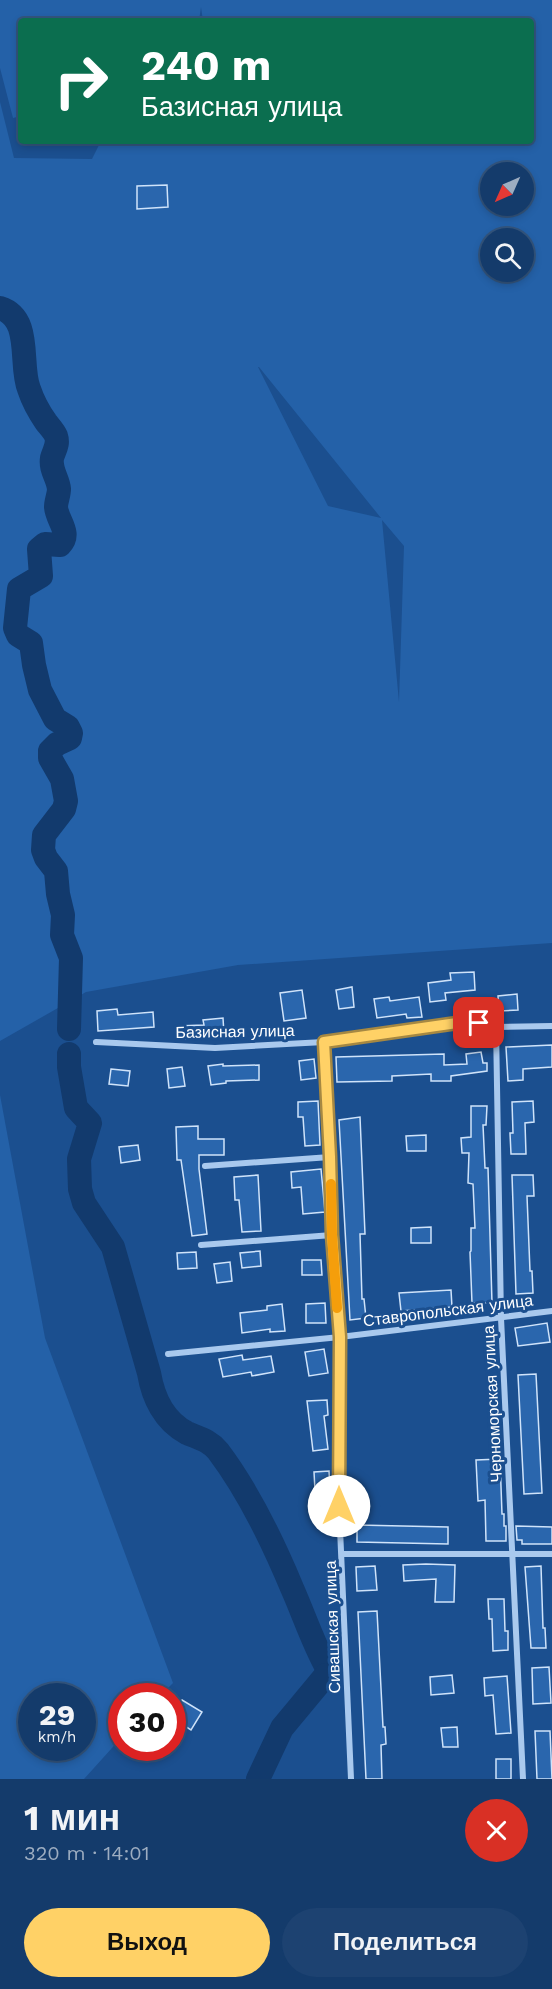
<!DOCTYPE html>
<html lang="ru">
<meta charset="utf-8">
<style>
body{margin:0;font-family:"Work Sans",sans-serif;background:#1d4271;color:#f1f3f6;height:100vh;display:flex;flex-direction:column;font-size:22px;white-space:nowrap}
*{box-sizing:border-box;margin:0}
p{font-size:20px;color:#9dadc1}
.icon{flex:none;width:33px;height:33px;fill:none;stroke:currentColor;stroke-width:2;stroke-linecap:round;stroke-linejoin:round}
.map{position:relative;height:1779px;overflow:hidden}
.panel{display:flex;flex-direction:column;background:#143b6b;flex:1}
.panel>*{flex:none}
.top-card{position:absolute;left:18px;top:18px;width:516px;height:126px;border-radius:6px;box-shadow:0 3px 9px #0003,0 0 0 2px #33557e;background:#0b6e4f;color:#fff;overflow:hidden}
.needle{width:39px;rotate:225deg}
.buttons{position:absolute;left:480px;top:162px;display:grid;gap:12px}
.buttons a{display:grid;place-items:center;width:54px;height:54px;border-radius:50%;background:#143b6b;box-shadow:0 3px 9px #0003,0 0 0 2px #33557e;font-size:30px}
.speed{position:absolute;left:18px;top:1683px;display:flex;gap:12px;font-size:30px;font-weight:700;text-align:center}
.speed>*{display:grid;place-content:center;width:78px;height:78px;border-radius:50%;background:#143b6b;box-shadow:0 3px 9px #0003,0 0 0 2px #33557e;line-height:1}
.speed small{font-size:15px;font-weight:400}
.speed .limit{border:9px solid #d22;background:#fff;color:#111}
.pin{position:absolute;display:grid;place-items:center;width:51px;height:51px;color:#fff;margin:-26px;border-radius:12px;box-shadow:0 3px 9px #0006}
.me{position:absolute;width:66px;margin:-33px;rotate:0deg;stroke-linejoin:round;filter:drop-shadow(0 0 4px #0008)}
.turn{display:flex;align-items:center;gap:21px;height:126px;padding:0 24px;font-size:27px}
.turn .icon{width:78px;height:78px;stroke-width:2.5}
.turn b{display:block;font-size:42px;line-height:51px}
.round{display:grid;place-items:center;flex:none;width:63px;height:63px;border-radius:32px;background:#1d4271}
.overview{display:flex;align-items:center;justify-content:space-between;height:102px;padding:0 24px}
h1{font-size:36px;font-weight:700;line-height:45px}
.cta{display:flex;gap:12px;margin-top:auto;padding:12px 24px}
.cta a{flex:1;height:69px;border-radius:36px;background:#ffd166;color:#111;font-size:24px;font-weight:700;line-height:69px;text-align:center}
.cta a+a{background:#1d4271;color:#f1f3f6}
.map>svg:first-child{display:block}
.green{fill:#2461a8;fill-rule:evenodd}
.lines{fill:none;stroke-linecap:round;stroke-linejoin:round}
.river{stroke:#123a6d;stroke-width:24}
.building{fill:#2a66ad;stroke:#cfe3fa;stroke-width:1.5}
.street{stroke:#a9c9ee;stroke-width:6}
.route-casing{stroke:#a68842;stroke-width:15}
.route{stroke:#ffd166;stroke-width:10}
.slow{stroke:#f59e0b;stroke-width:10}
.labels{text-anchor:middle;stroke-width:6;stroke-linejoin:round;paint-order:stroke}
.street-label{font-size:16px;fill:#fff;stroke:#1b4f8f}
</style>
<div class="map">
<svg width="552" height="1779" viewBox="0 0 552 1779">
<rect width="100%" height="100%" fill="#1b4f8f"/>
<g class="green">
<path d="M0,0h552v943l-314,22 -152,27 -86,49v-939l14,56 78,1 9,-18h430v-120h-328l-2,-14 -2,14h-178v95l-8,2 -13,-50zM490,172h34v34h-34zM490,238h34v34h-34zM258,367h1l122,151 -53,-12zM382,520l22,26 -5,156z"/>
<path d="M0,1095l45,243 128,345 -13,13h-38l-1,42 -37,41h-84zM82,1696v52h-50v-52z"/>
</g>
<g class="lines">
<g class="river">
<path d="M0,308c33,10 19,57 29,81 4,12 10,23 17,33 3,4 8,9 10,14 3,9 -2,14 -4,22 -2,12 6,20 7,31 0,6 -3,12 -3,18 1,14 16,26 4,38l-15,-1 -6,5 2,27 -22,13 -4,39 3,7 13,8 3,22 6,25 15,29 13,8 3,6 -1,5 -13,6 -7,7v7l12,21 4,22 -2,8 -20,26 -1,15 3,8 10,13 2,23 5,21 -1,20 9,23 -2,71"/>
<path d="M69,1054v13l7,41 14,15 -11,36 1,30 4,14 29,44 36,126c4,24 15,48 38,60 11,5 22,7 31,18 31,41 54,89 74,137 12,27 21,55 35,80"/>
<path d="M258,1779l24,-51 44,-53"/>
</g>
</g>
<g class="building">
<path d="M167,185l1,22 -31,2v-23z"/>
<path d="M474,972l1,18 -30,3 1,7 -16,2 -2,-19 23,-3 -1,-7z"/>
<path d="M352,987l2,20 -15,2 -3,-19z"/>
<path d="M302,990l4,28 -22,3 -4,-28z"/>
<path d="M517,994l1,16 -19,1 -1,-15z"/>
<path d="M389,997l1,4 29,-4 3,20 -15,1 -1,-4 -29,4 -3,-19z"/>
<path d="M117,1009l1,6 35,-3 1,15 -56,4 -1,-20z"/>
<path d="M223,1018l1,16 -29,2v3h-17l-1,-13 27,-1 -1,-5z"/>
<path d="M552,1045v22l-29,2v11l-15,1 -2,-34z"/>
<path d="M481,1052l2,11h4v8l-36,5v5h-20v-7l-39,2v5l-55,1 -1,-25 108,-3v11l23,-1 -1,-10z"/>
<path d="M314,1059l2,19 -15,2 -2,-19z"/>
<path d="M223,1064v2l36,-1v15l-33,1v2l-15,2 -3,-19z"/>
<path d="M182,1067l3,19 -16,2 -2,-19z"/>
<path d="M111,1069l19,2 -2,15 -19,-2z"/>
<path d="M318,1101l2,44 -15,1 -2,-29h-5v-15z"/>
<path d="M533,1101l1,21 -9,1 1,31h-15l-1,-21h3l-1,-31z"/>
<path d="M471,1106h16l-1,19h-3l2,43h3l4,135h-20l-2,-51 1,-1v-23h4l-2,-44 -5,-1 1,-30h-7l-1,-15 10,-1z"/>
<path d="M360,1117l5,117h-5l2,65h2l2,19 -16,2 -11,-200z"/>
<path d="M198,1126v13h26v16h-25v14l8,65 -15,2 -11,-76h-4l-1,-33z"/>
<path d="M426,1135v16h-19l-1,-15z"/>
<path d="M138,1145l2,15 -19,3 -2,-16z"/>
<path d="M321,1169l4,43 -22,2 -2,-27 -9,1 -1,-16z"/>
<path d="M258,1175l3,56 -19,1 -3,-32h-4l-1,-23z"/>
<path d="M512,1175h21l1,21h-7l3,75h2l1,22 -17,1z"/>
<path d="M431,1227v16h-20v-15z"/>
<path d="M260,1251l1,15 -19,2 -2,-15z"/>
<path d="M196,1252l1,16 -19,1 -1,-16z"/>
<path d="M302,1260h19l1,15h-20z"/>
<path d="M230,1262l2,19 -15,2 -3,-19z"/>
<path d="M451,1290l1,17 -51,4 -2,-18z"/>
<path d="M325,1303l1,20h-20v-19z"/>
<path d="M282,1304l3,27 -15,1v-3l-28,4 -2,-20 27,-3v-4z"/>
<path d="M547,1323l3,19 -32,4 -3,-18z"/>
<path d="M324,1349l4,24 -19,3 -4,-24z"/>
<path d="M242,1355l1,5 28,-4 3,16 -22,4 -1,-4 -28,5 -4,-18z"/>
<path d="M536,1374l6,119 -18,1 -6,-119z"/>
<path d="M327,1400l1,15 -4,1 4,33 -15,2 -6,-50z"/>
<path d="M500,1459l2,55h2v12h2v15h-20l-1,-41 -7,1 -2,-41z"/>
<path d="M329,1471l2,37 -15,1 -2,-37z"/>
<path d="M357,1525l91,2v17l-91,-2z"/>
<path d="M516,1526l36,1v17h-30v-4h-5z"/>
<path d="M426,1564l29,1 -1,37h-19l1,-23 -32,2 -1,-16z"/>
<path d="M375,1566l2,24 -20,1 -1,-24z"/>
<path d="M541,1566l2,62h2l1,20h-15l-6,-81z"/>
<path d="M488,1599h16l1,32h3v19l-15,1 -1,-32h-3z"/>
<path d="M377,1611l6,116h2l1,17 -5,1 1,34h-16l-8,-167z"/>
<path d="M549,1667l2,36 -18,1 -1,-36z"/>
<path d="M452,1675l2,18 -23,2 -1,-18z"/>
<path d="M507,1676l4,57 -15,1 -3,-39 -8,1 -1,-18z"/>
<path d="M182,1700l20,12 -11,18 -19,-12z"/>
<path d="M457,1727l1,20h-15l-2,-19z"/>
<path d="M535,1731h15l2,48h-15z"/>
<rect x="496" y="1759" width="15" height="20"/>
</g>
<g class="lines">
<g class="street">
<path d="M496,1027l5,291 22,461"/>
<path d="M96,1042l119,6 109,-6 133,-19h22l17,4 56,-1"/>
<path d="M324,1042l6,115 2,78 8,102 -1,169 12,273"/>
<path d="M205,1166l125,-9"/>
<path d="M201,1245l131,-10"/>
<path d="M168,1354l172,-17 212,-26"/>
<path d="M342,1554h210"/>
</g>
</g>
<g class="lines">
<defs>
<path id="route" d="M339,1506l1,-169 -8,-102 -2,-78 -6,-115 133,-19h22"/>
</defs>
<use href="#route" class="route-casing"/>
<use href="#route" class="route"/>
<path class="slow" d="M331,1184l1,51 5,73"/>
</g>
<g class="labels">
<g class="street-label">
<text transform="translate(235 1031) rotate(-1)" y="6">Базисная улица</text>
<text transform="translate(448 1310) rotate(-7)" y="6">Ставропольская улица</text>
<text transform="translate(492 1404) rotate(-93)" y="6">Черноморская улица</text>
<text transform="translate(332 1627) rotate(-92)" y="6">Сивашская улица</text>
</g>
</g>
</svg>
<div class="buttons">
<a><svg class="needle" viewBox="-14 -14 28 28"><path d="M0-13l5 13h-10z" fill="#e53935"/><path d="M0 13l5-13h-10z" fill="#9dadc1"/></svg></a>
<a><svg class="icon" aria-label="search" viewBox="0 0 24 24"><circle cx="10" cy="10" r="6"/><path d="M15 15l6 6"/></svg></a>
</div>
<div class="speed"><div>29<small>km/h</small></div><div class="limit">30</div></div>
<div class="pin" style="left:479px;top:1023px;background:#d93025"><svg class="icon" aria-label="arrive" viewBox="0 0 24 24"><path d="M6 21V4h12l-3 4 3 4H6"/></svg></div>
<svg class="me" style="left:339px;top:1506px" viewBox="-20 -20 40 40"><circle r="19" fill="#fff"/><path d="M0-13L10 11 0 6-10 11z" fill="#ffd166"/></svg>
<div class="top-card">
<div class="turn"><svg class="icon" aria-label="right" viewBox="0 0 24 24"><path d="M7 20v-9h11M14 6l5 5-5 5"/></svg><div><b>240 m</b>Базисная улица</div></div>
</div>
</div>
<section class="panel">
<div class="overview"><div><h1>1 мин</h1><p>320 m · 14:01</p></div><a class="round" style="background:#d93025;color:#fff"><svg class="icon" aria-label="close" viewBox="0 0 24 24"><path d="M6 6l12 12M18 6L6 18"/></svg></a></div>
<div class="cta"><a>Выход</a><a>Поделиться</a></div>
</section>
